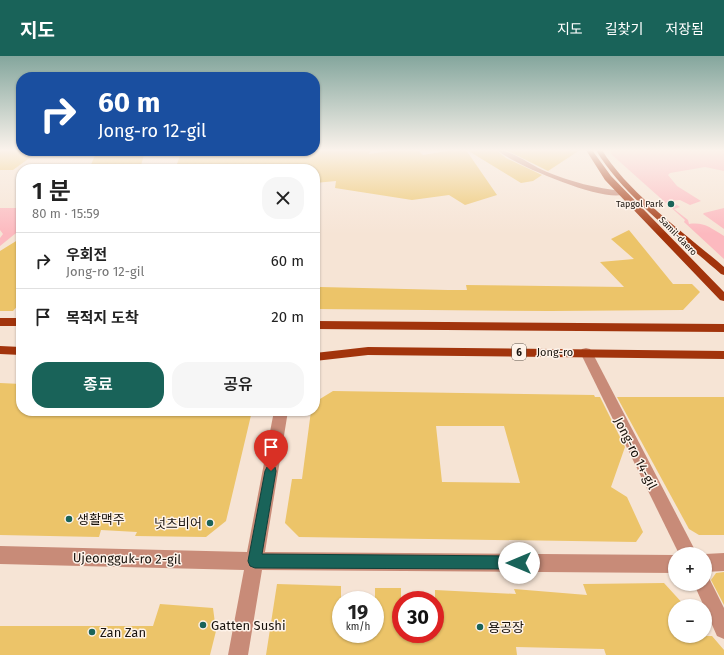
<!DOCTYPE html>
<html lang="ko">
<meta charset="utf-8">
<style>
body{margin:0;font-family:"Fira Sans","Noto Sans KR",sans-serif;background:#f6f6f6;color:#222;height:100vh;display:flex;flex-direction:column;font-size:15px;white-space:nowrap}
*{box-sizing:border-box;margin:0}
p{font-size:13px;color:#767676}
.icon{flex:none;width:22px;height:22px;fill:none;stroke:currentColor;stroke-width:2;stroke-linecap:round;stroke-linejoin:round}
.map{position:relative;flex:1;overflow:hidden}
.panel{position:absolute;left:16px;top:108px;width:304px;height:252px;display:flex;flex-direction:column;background:#fff;border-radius:16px;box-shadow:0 1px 3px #0004}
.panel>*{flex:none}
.hud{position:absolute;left:16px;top:16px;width:304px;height:84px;border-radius:16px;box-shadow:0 1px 3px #0004;background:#1a4fa0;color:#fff;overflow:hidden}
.buttons{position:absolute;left:668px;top:491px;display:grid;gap:8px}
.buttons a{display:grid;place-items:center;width:44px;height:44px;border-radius:50%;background:#fff;box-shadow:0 1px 3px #0004;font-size:20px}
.speed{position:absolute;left:332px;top:535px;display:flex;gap:8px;font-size:20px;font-weight:700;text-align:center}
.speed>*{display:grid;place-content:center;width:52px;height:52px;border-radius:50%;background:#fff;box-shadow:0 1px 3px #0004;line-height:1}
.speed small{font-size:10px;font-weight:400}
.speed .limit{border:6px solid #d22;background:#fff;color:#111}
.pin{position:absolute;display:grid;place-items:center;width:34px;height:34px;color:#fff;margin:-41px -17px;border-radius:50% 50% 50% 0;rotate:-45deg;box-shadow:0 0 4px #0007}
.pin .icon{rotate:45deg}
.me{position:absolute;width:44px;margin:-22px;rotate:270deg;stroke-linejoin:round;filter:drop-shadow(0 0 3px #0008)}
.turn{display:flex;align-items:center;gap:14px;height:84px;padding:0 16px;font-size:18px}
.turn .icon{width:52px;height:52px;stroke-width:2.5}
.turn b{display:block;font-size:28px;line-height:34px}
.round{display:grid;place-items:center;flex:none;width:42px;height:42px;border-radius:16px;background:#f6f6f6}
.headline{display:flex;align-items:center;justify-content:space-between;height:68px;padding:0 16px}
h1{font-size:24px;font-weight:600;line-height:30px}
.action{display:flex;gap:8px;margin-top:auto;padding:8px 16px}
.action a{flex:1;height:46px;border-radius:16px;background:#196359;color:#fff;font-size:16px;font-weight:600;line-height:46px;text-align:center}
.action a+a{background:#f6f6f6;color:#222}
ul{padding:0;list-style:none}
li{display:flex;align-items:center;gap:12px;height:56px;padding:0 16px;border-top:1px solid #e0e0e0}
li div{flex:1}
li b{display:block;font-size:15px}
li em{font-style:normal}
header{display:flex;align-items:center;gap:24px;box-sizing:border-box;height:56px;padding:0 20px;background:#196359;color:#fff}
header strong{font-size:19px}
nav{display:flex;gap:22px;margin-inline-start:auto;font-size:14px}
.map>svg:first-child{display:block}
.green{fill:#fcb9bf}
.building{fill:#ecc469;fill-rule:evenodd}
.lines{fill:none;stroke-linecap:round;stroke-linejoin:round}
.minor{fill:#c88b78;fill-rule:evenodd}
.major{fill:#a2340c;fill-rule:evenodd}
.route{fill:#196359;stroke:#10403a}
.poi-dot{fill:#196359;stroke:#fef3ea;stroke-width:1.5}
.labels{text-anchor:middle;stroke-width:3;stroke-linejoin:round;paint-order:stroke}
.far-poi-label{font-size:9px;fill:#19130d;stroke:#fef3ea;text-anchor:end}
.far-street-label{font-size:9px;fill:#19130d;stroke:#fef3ea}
.shield{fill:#fef3ea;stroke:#5e564f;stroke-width:1}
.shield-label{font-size:10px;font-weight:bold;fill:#19130d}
.street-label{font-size:11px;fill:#19130d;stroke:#fef3ea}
.near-street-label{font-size:13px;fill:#19130d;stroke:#fef3ea}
.near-poi-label{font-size:13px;fill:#19130d;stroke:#fef3ea;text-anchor:start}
</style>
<header>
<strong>지도</strong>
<nav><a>지도</a><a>길찾기</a><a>저장됨</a></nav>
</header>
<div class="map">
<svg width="724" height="599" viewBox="0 0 724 599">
<rect width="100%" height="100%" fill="#f6e4d5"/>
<g class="green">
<path d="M611,94h113v21l-19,-4 -35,6 -2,2 9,11 24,15 -11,4 -10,-5 -9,1 9,6 -6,2 14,11 1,4c16,-2 21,4 35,12v23l-40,-37 1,-2 -74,-66z"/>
<path d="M0,152h21v21l-21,17v-8l3,-4 -3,-4z"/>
<path d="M724,152v21l-21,-15 1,-1z"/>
</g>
<g class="building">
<path d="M0,94h21l18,1 -26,19h-13z"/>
<path d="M371,94l-2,4 25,-4h24l5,5 29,-5h14l31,45 -32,10 -16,-10 -37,5 -77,-12 1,-7 -21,2v-14h-140l7,-18z"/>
<path d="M467,94h29l10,8 36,17 -9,6 -12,2z"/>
<path d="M506,94h74l-32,21z"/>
<path d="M97,95h48l-5,18h-51z"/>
<path d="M629,174l44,54h19l8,8 -17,18 -133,1 -235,-2v-21l5,-1 128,3h19l-1,-5 158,2 -24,-25 34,-3 -23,-20z"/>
<path d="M21,182v64l-8,9h-13v-60z"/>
<path d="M0,327l21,1v27h231l-26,110 -20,16 -71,-1 2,-4 -36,-2 -2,7 -99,-2z"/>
<path d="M333,335l261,4 1,2h5l25,50 -14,40 16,10 16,35 -7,10 -337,-5 -14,-14 7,-44h10l9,-68h4v-9zM436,370h68l16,57 -78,-1z"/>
<path d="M617,341h107v138h-25l-10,-6z"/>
<path d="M724,516v33l-13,-25 5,-7z"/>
<path d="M664,527l21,23h-10v30h37l12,14v5h-118l-2,-6 -88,-2 1,8h-251l11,-71 64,2v48h34v-46h26v46h34v-44l81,4 -2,-5 73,6 -4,-11z"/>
<path d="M160,548l53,4 3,23 -6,24h-210v-29h153z"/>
</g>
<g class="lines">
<g class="minor">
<path d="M497,94c15,0 35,16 50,22 24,10 49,16 75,19l4,2c-15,13 -114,-29 -129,-43z"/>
<path d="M586,292l4,1 2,3 105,202h-18l-99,-202 2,-3z"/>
<path d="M274,355h14l-23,141 410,3v18l-413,-3 -14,85h-20l16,-85 -244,-6v-18l247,6z"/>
<path d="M724,497v18l-19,1v-18z"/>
<path d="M705,520l4,2 15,30v31l-7,-3 -23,-52h11z"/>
</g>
<g class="major">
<path d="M586,94h6l19,26 113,116v9l-4,-1 -115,-120z"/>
<path d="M596,94h6c26,43 84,84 122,117v8l-3,-1c-41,-36 -98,-78 -125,-124z"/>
<rect x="0" y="262" width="21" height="8"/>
<path d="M315,265l409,3v8l-409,-3z"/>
<path d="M0,290l21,1v8l-21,-1z"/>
<path d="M368,291l356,4v8l-356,-4 -53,6v-8z"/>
</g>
</g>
<linearGradient id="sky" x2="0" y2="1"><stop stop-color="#84a69d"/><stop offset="0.53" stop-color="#fbf3ec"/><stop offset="1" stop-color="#fbf3ec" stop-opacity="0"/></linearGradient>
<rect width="724" height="178" fill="url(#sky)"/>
<path class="route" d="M271,410l4,1 1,4 -14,83 257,2 5,2 2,5 -2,5 -5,1 -264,-1 -5,-2 -2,-5 17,-90 2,-4z"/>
<g class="poi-dot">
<circle cx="671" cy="148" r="4"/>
<circle cx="69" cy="463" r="4"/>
<circle cx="210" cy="467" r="4"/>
<circle cx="203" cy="569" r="4"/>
<circle cx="480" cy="571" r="4"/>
<circle cx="92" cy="576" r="4"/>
</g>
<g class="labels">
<g class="far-poi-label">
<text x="663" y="151">Tapgol Park</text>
</g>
<g class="far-street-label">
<text transform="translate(678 180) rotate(46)" y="3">Samil-daero</text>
</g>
<rect class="shield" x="512" y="288" width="14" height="16" rx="3"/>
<g class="shield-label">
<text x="519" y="300">6</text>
</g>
<g class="street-label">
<text x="555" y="300">Jong-ro</text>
</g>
<g class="near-street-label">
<text transform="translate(636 397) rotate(63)" y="5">Jong-ro 14-gil</text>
<text transform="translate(127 502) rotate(1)" y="5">Ujeongguk-ro 2-gil</text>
</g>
<g class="near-poi-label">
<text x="77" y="468">생활맥주</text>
<text x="202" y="472" text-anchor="end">넛츠비어</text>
<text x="211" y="574">Gatten Sushi</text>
<text x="488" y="576">용공장</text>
<text x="100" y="581">Zan Zan</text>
</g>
</g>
</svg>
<div class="buttons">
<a>+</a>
<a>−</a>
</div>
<div class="speed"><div>19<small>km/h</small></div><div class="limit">30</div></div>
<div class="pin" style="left:271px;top:415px;background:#d93025"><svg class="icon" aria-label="arrive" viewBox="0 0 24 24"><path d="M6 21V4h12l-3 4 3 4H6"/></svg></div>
<svg class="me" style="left:519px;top:507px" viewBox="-20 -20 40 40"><circle r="19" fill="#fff"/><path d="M0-13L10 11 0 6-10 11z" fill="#196359"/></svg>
<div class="hud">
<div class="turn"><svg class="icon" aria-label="right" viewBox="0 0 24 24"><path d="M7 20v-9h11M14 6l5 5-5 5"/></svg><div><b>60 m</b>Jong-ro 12-gil</div></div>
</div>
<section class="panel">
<div class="headline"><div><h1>1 분</h1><p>80 m · 15:59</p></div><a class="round"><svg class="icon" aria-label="close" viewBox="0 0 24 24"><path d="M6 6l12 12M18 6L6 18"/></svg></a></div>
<ul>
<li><svg class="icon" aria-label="right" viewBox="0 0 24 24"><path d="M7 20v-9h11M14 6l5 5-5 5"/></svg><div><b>우회전</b><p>Jong-ro 12-gil</p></div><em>60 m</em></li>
<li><svg class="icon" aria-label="arrive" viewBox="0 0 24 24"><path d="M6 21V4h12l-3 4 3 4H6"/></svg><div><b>목적지 도착</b></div><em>20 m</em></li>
</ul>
<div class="action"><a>종료</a><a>공유</a></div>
</section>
</div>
